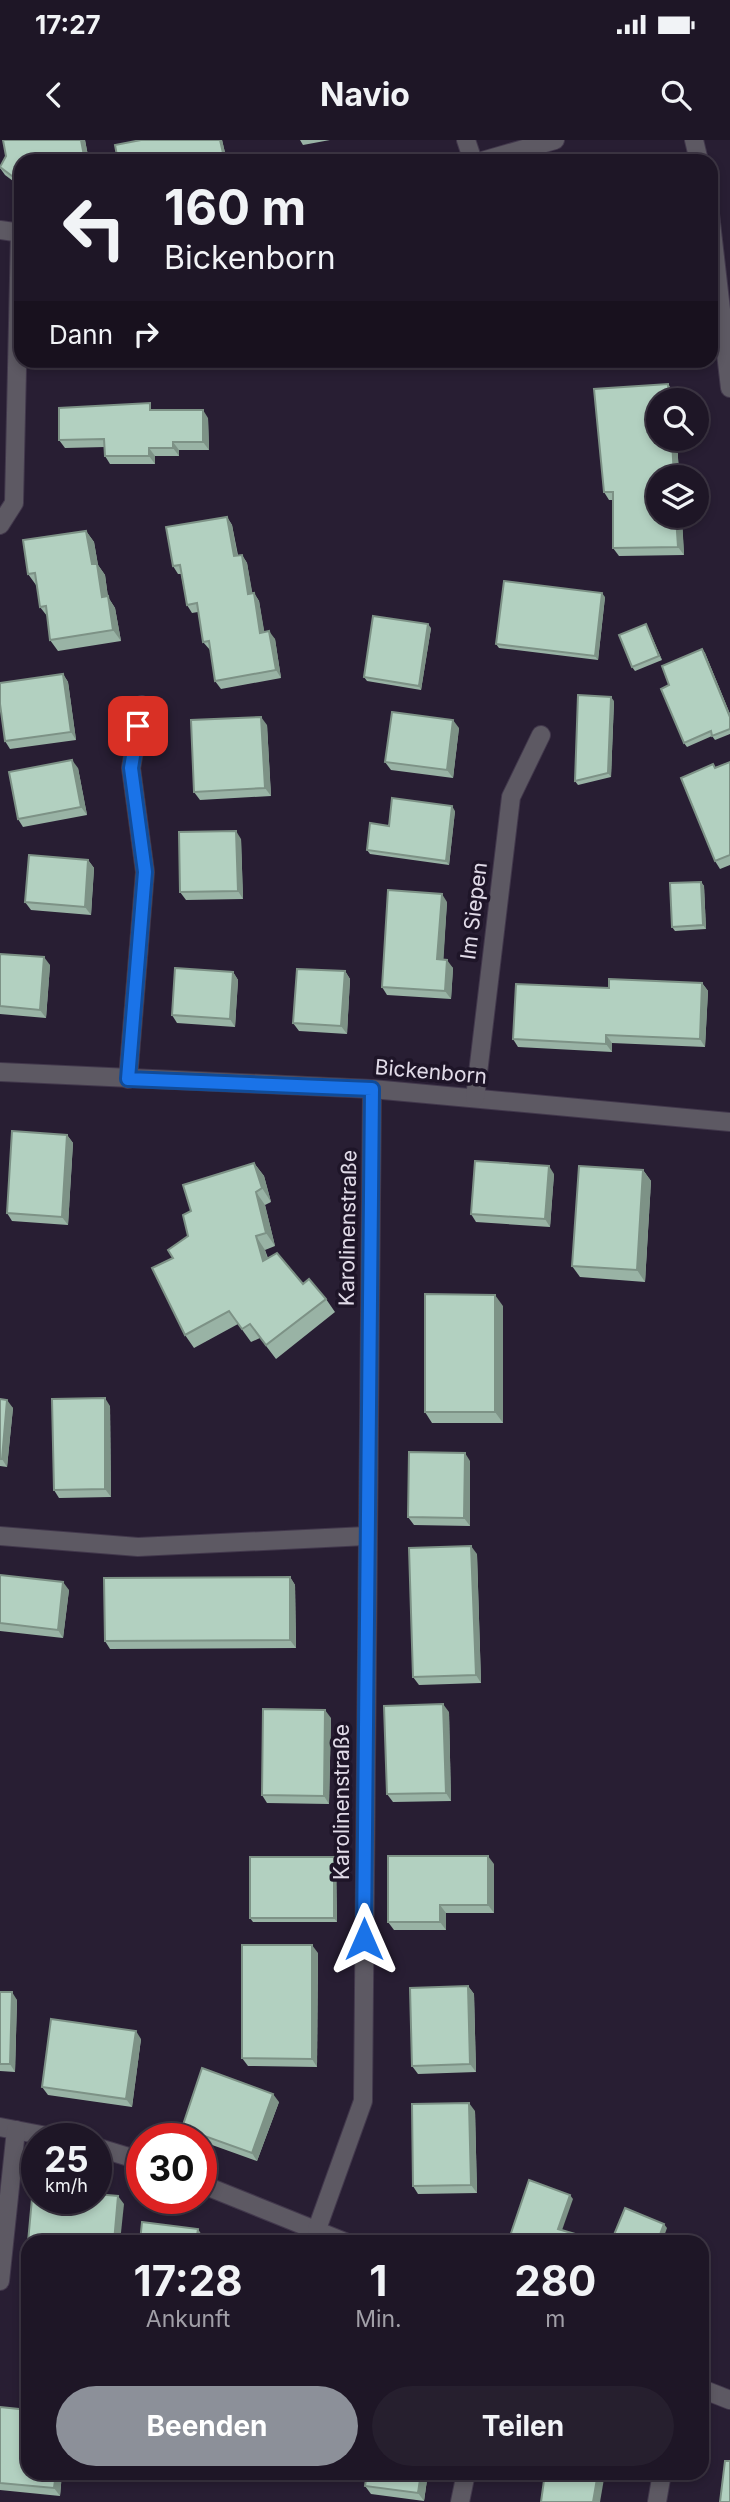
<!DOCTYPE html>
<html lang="de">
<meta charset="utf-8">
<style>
body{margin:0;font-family:Inter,sans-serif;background:#261f2e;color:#f1f3f6;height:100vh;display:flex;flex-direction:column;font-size:26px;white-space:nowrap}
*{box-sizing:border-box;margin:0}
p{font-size:23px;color:#a19fa7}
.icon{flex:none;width:38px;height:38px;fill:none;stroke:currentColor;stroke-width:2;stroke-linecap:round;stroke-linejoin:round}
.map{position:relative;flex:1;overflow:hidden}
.side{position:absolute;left:21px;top:2095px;width:688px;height:245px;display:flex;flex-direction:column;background:#1e1626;border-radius:21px;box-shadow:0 4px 10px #0003,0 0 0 2px #3c3543}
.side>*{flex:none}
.banner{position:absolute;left:14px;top:14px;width:704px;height:214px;border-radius:21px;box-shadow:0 4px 10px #0003,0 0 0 2px #3c3543;background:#1e1626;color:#f1f3f6;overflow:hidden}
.buttons{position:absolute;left:646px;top:248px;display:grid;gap:14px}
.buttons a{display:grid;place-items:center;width:63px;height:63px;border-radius:50%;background:#1e1626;box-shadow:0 4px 10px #0003,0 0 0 2px #3c3543;font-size:35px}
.speed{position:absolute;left:21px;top:1983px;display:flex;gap:14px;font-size:35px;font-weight:700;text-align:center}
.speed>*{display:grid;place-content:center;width:91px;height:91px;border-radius:50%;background:#1e1626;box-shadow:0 4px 10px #0003,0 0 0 2px #3c3543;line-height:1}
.speed small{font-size:18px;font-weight:400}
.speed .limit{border:10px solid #d22;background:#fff;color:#111}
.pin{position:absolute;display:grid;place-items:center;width:60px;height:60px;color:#fff;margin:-30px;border-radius:14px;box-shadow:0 4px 10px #0006}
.me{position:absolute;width:77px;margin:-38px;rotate:0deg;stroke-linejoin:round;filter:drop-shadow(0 0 5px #0008)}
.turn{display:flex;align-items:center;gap:24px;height:147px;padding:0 35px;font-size:32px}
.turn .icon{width:91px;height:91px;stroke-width:2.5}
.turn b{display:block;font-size:49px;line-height:60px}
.then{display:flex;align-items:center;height:66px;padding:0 35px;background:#0003;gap:14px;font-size:26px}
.eta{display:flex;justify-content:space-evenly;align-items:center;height:119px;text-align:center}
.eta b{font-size:42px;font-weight:700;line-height:49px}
.primary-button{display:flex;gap:14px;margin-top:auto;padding:14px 35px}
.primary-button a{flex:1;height:80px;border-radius:42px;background:#8c9099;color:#fff;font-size:28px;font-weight:700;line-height:80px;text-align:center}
.primary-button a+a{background:#261f2e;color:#f1f3f6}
.status{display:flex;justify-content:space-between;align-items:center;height:49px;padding:0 35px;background:#1e1626;direction:ltr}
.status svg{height:19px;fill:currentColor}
header{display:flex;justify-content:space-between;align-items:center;height:91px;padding:0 35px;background:#1e1626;font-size:32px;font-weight:700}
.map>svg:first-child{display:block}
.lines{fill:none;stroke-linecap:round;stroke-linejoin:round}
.minor-casing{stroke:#42384c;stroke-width:20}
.minor{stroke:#5d5963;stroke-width:18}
.wall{fill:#99b3a5}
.shaded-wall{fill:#7d9286}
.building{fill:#b2d0c0;stroke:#7d9286;stroke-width:2}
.route-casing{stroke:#114b97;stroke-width:18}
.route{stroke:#1a73e8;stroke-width:12}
.labels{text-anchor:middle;stroke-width:7;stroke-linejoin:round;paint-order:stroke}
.street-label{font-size:21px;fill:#e1dbe8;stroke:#1e1528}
</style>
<div class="status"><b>17:27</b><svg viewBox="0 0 49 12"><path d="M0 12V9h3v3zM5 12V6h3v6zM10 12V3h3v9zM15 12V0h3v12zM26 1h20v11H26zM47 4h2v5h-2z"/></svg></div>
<header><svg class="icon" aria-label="back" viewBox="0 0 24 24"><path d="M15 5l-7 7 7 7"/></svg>Navio<svg class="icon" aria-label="search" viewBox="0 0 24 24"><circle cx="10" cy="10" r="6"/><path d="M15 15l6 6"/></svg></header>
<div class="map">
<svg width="730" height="2362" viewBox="0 0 730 2362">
<rect width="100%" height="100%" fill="#281e33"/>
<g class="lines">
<defs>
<g id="minor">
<path d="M466,0l7,21"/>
<path d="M694,0l5,21"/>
<path d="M482,21l73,-21"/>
<path d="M710,74l20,174"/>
<path d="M0,90l21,3"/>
<path d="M0,385l14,-22 6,-270"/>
<path d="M0,932l372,17 358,33"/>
<path d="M128,939l17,-207 -14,-104 11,-63"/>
<path d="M475,958l36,-301 30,-62"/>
<path d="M0,1396l138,11 228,-11"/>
<path d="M0,1987l57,11"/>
<path d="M96,2007l46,14"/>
<path d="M201,2044l144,58"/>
<path d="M317,2089l46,-128 9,-1012"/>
<path d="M0,2141l16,-151"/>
<path d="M702,2249l28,11"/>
<path d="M460,2362l6,-29"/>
<path d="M657,2362l5,-29"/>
</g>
</defs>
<use href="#minor" class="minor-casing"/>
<use href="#minor" class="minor"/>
</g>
<g class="wall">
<path d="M3,0h82l4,21h-68v26l-16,-12 -5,-7 6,-12z"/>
<path d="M222,0l4,17 -19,4h-89z"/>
<path d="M300,0h30l-27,5z"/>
<path d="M596,220h23l-21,3z"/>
<path d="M674,252l10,163 -65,1 -6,-8v-48h-4l-5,-8z"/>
<path d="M208,278l1,32h-30v6h-24v8h-45l-5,-8v-9l-40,1 -6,-8z"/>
<path d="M227,377l5,8 6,30h4l5,8 5,30h2l5,8 5,31 11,7 6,39 -60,11 -6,-8 -5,-31 -7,-8 -5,-30 -6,1 -5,-8 -6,-31h-3l-5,-8z"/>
<path d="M86,391l8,11 4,23 7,10 3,22 7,11 6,33 -63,10 -8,-11 -3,-24 -7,-9 -3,-22h-1l-8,-11z"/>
<path d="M605,457l-7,63 -99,-12 -3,-4z"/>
<path d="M646,484l2,4 14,32 -27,11 -3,-4z"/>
<path d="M431,488l-10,62 -54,-9 -3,-4z"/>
<path d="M702,509l3,4 25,61v20l-15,6 -3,-4 -25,11 -3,-4 -15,-58z"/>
<path d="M63,534l5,8 8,58 -66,9 -5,-8z"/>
<path d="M614,561l-3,76 -33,8 -3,-4z"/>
<path d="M267,585l4,71 -71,4 -6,-8z"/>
<path d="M459,588l-6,50 -62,-8 -6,-8z"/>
<path d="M730,622v103l-10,4 -5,-8 1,-94z"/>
<path d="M78,628l9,47 -64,12 -5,-8z"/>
<path d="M455,671l-6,54 -79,-11 -3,-4 22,-24z"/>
<path d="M241,699l2,60 -57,1 -6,-8z"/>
<path d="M88,720l6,8 -3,47 -60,-5 -6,-8z"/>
<path d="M701,742l3,4 2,43 -31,2 -3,-4z"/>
<path d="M447,762l-4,58 10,8 -2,31 -64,-4 -5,-8z"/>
<path d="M0,814l50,11 -4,53 -46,-4z"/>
<path d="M345,831l5,8 -3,55 -48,-3 -6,-8z"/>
<path d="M233,832l5,8 -3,47 -58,-4 -5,-8z"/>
<path d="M702,843l6,8 -3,56 -93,-4v9l-94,-5 -5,-8 96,-51z"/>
<path d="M67,995l6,8 -5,82 -56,-4 -5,-8z"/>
<path d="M254,1023l10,13 7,26 -6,3 10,41 -10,4 3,8 58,41 9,13 -59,47 -16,-21 -9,4 -13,-18 -44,24 -9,-13 -12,-77 15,-22 3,-25z"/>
<path d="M643,1030l8,11 -6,101 -65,-5 -8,-11z"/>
<path d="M554,1034l-4,53 -74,-5 -5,-8z"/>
<path d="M503,1166v117h-71l-7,-11z"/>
<path d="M0,1259l13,9 -6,59 -7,-1z"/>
<path d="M110,1266l1,91 -52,1 -5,-8z"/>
<path d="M470,1321v65l-56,-1 -6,-8z"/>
<path d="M477,1414l4,129 -62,2 -6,-8z"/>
<path d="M0,1435l69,15 -6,48 -63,-7z"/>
<path d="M290,1437l5,8 1,63 -186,1 -5,-8z"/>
<path d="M449,1572l2,89 -58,1 -6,-8z"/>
<path d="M331,1578l-2,86 -62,-1 -5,-8z"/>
<path d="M336,1721l1,61h-84l-3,-4z"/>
<path d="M494,1724v49h-48v17h-52l-6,-8z"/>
<path d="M318,1813l-1,114 -69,-1 -6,-8z"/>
<path d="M468,1846l6,8 2,78 -58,2 -6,-8z"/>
<path d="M0,1852l17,8 -2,72 -15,-1z"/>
<path d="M141,1899l-9,68 -84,-12 -6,-8z"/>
<path d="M279,1962l-22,59 -56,-20v-3h-6l-8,-2 -5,-8z"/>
<path d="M475,1971l2,82 -59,1 -5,-8z"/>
<path d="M0,2267l62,66 -2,23 -60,-6z"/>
<path d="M367,2333h61l-4,28 -53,-7 -6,-8z"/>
</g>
<g class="shaded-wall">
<path d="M81,0h4l4,21h-4z"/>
<path d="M220,0h2l4,17 -3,-4z"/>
<path d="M668,244l6,8v9h-5z"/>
<path d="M203,270l5,8 1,32 -6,-8z"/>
<path d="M672,299h5l2,39h-5z"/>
<path d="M173,302l6,8v6l-6,-8z"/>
<path d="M149,308l6,8v8l-6,-8z"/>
<path d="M676,376h6l2,39 -6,-8z"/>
<path d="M227,377l5,8 7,39 -5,-8z"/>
<path d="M86,391l8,11 4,23 7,10 3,22 7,11 6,33 -8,-11 -11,-33 -10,-33z"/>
<path d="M242,415l5,8 7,39 -6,-8z"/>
<path d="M254,453l5,8 7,40 -6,-8z"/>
<path d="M602,453l3,4 -7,63 -3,-4z"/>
<path d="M428,484l3,4 -10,62 -2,-4z"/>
<path d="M646,484l2,4 14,32 -3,-4z"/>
<path d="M269,491l6,8 6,39 -5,-8z"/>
<path d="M702,509l3,4 25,61v3z"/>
<path d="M63,534l5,8 8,58 -5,-8z"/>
<path d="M611,557l3,4 -3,76 -3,-4z"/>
<path d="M261,577l6,8 4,71 -6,-8z"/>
<path d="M453,580l6,8 -6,50 -6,-8z"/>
<path d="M72,620l6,8 9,47 -6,-8z"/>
<path d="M452,666l3,5 -6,54 -3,-4z"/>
<path d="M236,691l5,8 2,60 -5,-8z"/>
<path d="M88,720l6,8 -3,47 -6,-8z"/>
<path d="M701,742l3,4 2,43 -3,-4z"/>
<path d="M442,754l5,8 -4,65 -6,-8z"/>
<path d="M44,817l6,8 -4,53 -6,-8z"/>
<path d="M447,820l6,8 -2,31 -6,-8z"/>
<path d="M345,831l5,8 -3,55 -6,-8z"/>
<path d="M233,832l5,8 -3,47 -5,-8z"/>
<path d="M702,843l6,8 -3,56 -5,-8z"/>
<path d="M606,895l6,8v9l-6,-8z"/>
<path d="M67,995l6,8 -5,82 -6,-8z"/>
<path d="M254,1023l10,13 7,26 -9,-14z"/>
<path d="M549,1026l5,8 -4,53 -5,-8z"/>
<path d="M643,1030l8,11 -6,101 -8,-12z"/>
<path d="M256,1052l9,13 10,41 -9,-13z"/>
<path d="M256,1096l9,14 7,25 -9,-14z"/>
<path d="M495,1155l8,11v117l-8,-11z"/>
<path d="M105,1258l5,8 1,91 -6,-8z"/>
<path d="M7,1260l6,8 -6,59 -5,-8z"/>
<path d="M465,1313l5,8v65l-6,-8z"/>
<path d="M471,1406l6,8 4,129 -5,-8z"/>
<path d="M290,1437l5,8 1,63 -6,-8z"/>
<path d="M63,1442l6,8 -6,48 -5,-8z"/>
<path d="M443,1564l6,8 2,89 -5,-8z"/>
<path d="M325,1570l6,8 -2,86 -5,-8z"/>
<path d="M488,1716l6,8v49l-6,-8z"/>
<path d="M334,1717l2,4 1,61 -3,-4z"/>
<path d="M440,1765l6,8v17l-6,-8z"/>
<path d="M312,1805l6,8 -1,114 -5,-8z"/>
<path d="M468,1846l6,8 2,78 -6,-8z"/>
<path d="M12,1852l5,8 -2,72 -5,-8z"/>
<path d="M136,1891l5,8 -9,68 -6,-8z"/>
<path d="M273,1954l6,8 -22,59 -5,-8z"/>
<path d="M469,1963l6,8 2,82 -6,-8z"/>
<path d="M570,2055l3,4 -12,34 -3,-4z"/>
<path d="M118,2056l6,8 -4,38h-6z"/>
<path d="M664,2084l3,4 -5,14h-5z"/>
<path d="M198,2089l7,11v2h-9z"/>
<path d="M575,2094l3,5 -1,3h-5z"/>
<path d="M56,2333h6l-2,23 -6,-8z"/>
<path d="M421,2333h7l-4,28 -6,-8z"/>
<path d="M598,2333h7l-5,29h-7z"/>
</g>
<g class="building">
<path d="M3,0h78l4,21h-64v18h-5l-16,-12 6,-11z"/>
<path d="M141,0h79l3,13 -42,8h-63l-3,-16z"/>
<path d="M668,244l1,17h-11v38h14l2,39h-16v38h18l2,31 -65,1v-56h-9l-10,-103z"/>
<path d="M150,263v7h53v32h-30v6h-24v8h-44l-1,-17 -45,1v-32z"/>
<path d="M227,377l7,39 8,-1 6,39 6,-1 6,40 9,-2 7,39 -61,11 -6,-40 -6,1 -6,-39 -10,2 -7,-40 -7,1 -7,-39z"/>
<path d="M86,391l6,33h5l5,33 6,-1 5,34 -63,10 -4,-34 -6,1 -5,-34 -7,1 -5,-34z"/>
<path d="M504,441l98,12 -7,63 -99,-12z"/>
<path d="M373,476l55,8 -9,62 -55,-9z"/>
<path d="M646,484l13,32 -27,11 -13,-32z"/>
<path d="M702,509l28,68v12l-18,7 -1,-5 -27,12 -23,-54 8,-4 -7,-19z"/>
<path d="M63,534l8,58 -66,9 -5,-37v-21z"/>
<path d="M578,555l33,2 -3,76 -33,8z"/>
<path d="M392,572l61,8 -6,50 -62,-8z"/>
<path d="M261,577l4,71 -71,4 -3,-72z"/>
<path d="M72,620l9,47 -63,12 -9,-47z"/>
<path d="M730,622v93l-15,6 -34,-83 32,-14 2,4z"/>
<path d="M392,658l60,8 -6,55 -79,-11 3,-27 19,3z"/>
<path d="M236,691l2,60 -58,1 -1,-60z"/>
<path d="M29,715l59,5 -3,47 -60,-5z"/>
<path d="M701,742l2,43 -31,2 -2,-44z"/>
<path d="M388,750l54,4 -5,65 10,1 -2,31 -63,-4z"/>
<path d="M0,814l44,3 -4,53 -40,-4z"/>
<path d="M175,828l58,4 -3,47 -58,-4z"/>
<path d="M297,829l48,2 -4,55 -48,-3z"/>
<path d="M609,839l93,4 -2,56 -94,-4v9l-93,-5 3,-55 93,4z"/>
<path d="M12,991l55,4 -5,82 -55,-4z"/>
<path d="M475,1021l74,5 -4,53 -74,-5z"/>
<path d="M254,1023l8,25 -6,4 10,41 -10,3 7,25 14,-8 26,31 6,-5 17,20 -60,46 -16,-21 -8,5 -13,-18 -44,24 -33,-67 21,-10 -5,-8 20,-14 -5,-21 8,-4 -8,-26z"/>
<path d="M579,1026l64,4 -6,100 -65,-4z"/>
<path d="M425,1154l70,1v117h-70z"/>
<path d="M105,1258v91l-51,1 -2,-91z"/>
<path d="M0,1259l7,1 -5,59h-2z"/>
<path d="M409,1312l56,1 -1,65 -56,-1z"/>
<path d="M471,1406l5,129 -63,2 -4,-129z"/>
<path d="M0,1435l63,7 -5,48 -58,-7z"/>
<path d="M290,1437v63l-185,1 -1,-63z"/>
<path d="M443,1564l3,89 -59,1 -3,-88z"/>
<path d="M263,1569l62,1 -1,86 -62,-1z"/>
<path d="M388,1716h100v49h-48v17h-52z"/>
<rect x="250" y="1717" width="84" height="61"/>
<path d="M242,1805h70v114l-70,-1z"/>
<path d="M468,1846l2,78 -58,2 -2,-78z"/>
<path d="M0,1852h12l-2,72h-10z"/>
<path d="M51,1879l85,12 -10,68 -84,-12z"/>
<path d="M202,1928l71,26 -21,59 -70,-25z"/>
<path d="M469,1963l2,82 -58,1 -1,-82z"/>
<path d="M529,2040l41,15 -12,34 17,5 -3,8h-64z"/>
<path d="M33,2048l4,1v9h59v-4l22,2 -4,46h-86z"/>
<path d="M625,2068l39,16 -7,18h-46z"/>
<path d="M142,2082l56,7 -2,13h-56z"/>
<path d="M0,2267l28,3v63h28l-2,15 -54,-5z"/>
<path d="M725,2321h5v41h-10z"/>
<path d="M367,2333h54l-3,20 -53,-7z"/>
<path d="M545,2333h53l-5,29h-52z"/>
</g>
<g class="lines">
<defs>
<path id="route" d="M138,586l-7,42 14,104 -17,207 244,10 -8,850"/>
</defs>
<use href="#route" class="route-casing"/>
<use href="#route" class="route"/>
</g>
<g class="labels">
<g class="street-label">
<text transform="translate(474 771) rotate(-83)" y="7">Im Siepen</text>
<text transform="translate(431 932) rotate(5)" y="7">Bickenborn</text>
<text transform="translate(348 1088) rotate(-89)" y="7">Karolinenstraße</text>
<text transform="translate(342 1662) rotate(-90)" y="7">Karolinenstraße</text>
</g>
</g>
</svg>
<div class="buttons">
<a><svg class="icon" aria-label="search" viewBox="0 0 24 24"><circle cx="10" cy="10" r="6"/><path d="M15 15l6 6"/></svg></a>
<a><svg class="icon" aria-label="layers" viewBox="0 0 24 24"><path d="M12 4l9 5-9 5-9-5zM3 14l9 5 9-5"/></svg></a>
</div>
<div class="speed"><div>25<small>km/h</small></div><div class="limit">30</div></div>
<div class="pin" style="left:138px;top:586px;background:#d93025"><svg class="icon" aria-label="arrive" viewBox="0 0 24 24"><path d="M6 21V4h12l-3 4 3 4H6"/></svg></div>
<svg class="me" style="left:364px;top:1799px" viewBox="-20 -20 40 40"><path d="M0-17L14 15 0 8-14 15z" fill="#1a73e8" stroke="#fff" stroke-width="4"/></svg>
<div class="banner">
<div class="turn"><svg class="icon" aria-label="left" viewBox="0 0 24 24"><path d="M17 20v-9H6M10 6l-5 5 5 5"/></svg><div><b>160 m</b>Bickenborn</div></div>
<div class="then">Dann<svg class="icon" aria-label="right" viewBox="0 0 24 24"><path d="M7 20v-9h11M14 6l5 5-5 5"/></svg></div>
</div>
<section class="side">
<div class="eta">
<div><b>17:28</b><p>Ankunft</p></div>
<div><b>1</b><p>Min.</p></div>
<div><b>280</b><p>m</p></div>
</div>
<div class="primary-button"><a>Beenden</a><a>Teilen</a></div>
</section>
</div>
